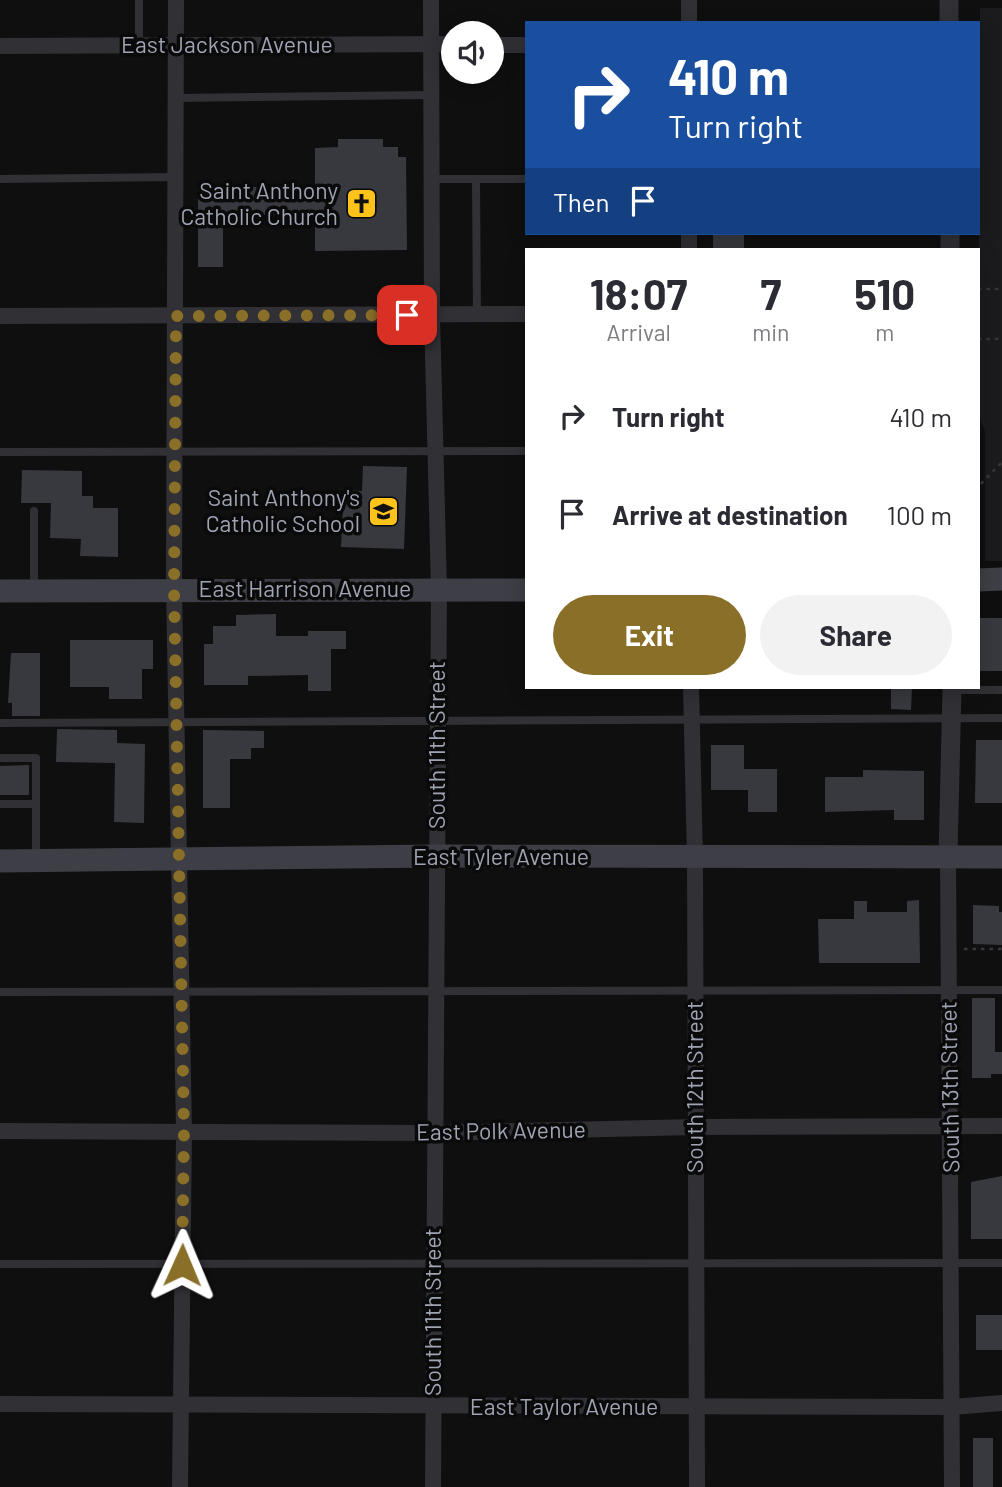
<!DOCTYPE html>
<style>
body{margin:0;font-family:Barlow,sans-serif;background:#f2f2f3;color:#2b2b33;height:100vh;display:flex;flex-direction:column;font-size:26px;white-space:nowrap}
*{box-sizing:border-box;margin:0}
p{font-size:23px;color:#7c7c81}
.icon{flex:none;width:38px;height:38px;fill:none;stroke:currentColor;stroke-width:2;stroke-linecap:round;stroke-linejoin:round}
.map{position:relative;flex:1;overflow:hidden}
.details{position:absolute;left:525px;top:248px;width:455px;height:441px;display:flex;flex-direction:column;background:#fff;border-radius:0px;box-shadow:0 4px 18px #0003}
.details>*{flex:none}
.hud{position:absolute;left:525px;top:21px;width:455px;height:214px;border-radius:0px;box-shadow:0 4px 18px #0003;background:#1a4fa0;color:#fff;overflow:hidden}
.buttons{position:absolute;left:441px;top:21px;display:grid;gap:14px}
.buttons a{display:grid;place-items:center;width:63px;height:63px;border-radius:50%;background:#fff;box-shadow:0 4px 18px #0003;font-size:35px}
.pin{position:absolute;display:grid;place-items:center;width:60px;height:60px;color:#fff;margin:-30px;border-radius:14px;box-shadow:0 4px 10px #0006}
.me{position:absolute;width:77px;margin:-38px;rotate:1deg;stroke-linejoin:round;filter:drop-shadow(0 0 5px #0008)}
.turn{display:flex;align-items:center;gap:24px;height:147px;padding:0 28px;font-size:32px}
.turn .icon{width:91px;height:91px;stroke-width:2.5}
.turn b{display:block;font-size:49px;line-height:60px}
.then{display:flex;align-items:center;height:66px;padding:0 28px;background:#0003;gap:14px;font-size:26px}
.eta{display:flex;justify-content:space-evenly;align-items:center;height:119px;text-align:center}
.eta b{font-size:42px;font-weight:700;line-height:49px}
.action{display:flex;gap:14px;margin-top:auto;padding:14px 28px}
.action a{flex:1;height:80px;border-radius:42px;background:#8a6f28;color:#fff;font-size:28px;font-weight:700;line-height:80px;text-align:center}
.action a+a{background:#f2f2f3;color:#2b2b33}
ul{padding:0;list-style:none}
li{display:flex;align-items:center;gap:21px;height:98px;padding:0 28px}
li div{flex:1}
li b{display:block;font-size:26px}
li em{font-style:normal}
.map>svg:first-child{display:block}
.built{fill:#1b1b1d}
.building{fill:#38393e}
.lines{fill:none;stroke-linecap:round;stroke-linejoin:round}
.path{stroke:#36373d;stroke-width:2.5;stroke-dasharray:3.5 5;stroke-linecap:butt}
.service{stroke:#303035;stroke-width:8}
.minor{stroke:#303035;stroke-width:16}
.tertiary{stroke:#303035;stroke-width:19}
.secondary{stroke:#3e3f46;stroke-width:23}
.route{stroke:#8a6f28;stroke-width:12;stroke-dasharray:0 21.6}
.labels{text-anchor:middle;stroke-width:7;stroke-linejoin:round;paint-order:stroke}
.street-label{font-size:23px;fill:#9fa3b2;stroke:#0a0a0b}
.poi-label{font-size:23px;fill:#9fa3b2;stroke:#0a0a0b;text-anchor:end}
</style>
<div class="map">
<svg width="1002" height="1487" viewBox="0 0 1002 1487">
<rect width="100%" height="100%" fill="#0f0f10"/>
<path class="built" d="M980,8h22v553h-17v-130l-7,-16z"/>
<g class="building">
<path d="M338,139h45v8h15v10h8l1,93 -92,1v-36h-92v52h-25v-80h117v-39l23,-1z"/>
<rect x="713" y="233" width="31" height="17"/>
<path d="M363,466l44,1 -3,82 -63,-2 3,-57 18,1z"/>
<path d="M22,470l60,1v25h11v12h25v49l-38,-1 1,-17 -31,-1 1,-35h-30z"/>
<path d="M276,614v22h32v-5h38v18h-15v42h-23v-16l-60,1v9h-44v-41h9v-18h23v-11z"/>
<rect x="978" y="618" width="24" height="53"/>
<path d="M70,640h83v29h-11v30h-33v-12h-39z"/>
<path d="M11,653h29v63h-28v-13h-4z"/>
<path d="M891,688h21l-1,22 -20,-1z"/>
<path d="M57,729l60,1v13l28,1 -1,79 -30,-1 1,-59 -59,-1z"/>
<path d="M203,730l61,1v17h-13v11h-21v49h-27z"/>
<path d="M976,740h26v63h-27z"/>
<path d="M711,745h33v24h33v43h-29v-22h-37z"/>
<path d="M29,765v30h-29v-29z"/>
<path d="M863,770l61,1v49h-30v-10l-69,2v-35h38z"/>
<path d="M919,900l1,63h-101l-1,-44h36v-18h13v11h40v-11z"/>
<path d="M973,905l26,1v6h3v33l-29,-1z"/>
<path d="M972,998h23v54h7v22h-11v4h-19z"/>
<path d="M1002,1176v63h-31v-57z"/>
<rect x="976" y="1315" width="26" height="35"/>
<rect x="973" y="1438" width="20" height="49"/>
</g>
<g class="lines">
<g class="path">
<path d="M978,289h24"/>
<path d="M978,339h24"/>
<path d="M981,484l21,-22"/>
<path d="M964,949h38"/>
</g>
<g class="service">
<path d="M139,45v-45"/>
<path d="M176,98l255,-3"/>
<path d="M0,179l176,-2"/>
<path d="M432,179h95"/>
<path d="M476,179l1,136"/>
<path d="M0,452l527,-1"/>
<path d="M34,588v-77"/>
<path d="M952,690h50"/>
<path d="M0,723l1002,-5"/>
<path d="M0,758h36v46"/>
<path d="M0,804h36v56"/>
<path d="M0,992l1002,-2"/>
<path d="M0,1264l1002,-1"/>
</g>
<g class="minor">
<path d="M176,0l-2,589 10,542 -4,356"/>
<path d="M431,0l1,315 7,274 -6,898"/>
<path d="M689,0v23"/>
<path d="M492,45h35"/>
<path d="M0,46l453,-2"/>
<path d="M689,250v-17"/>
<path d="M0,316l527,-2"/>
<path d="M691,688l4,170 2,629"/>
<path d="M948,856l4,631"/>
<path d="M0,1131l435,2 260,-6 307,-1"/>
<path d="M0,1404l952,3 50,-4"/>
</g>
<g class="tertiary">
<path d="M949,0v23"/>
<path d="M950,233v17"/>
<path d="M948,856l4,-168"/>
</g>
<g class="secondary">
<path d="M978,580l24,-1"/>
<path d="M0,591l527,-1"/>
<path d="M0,861l437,-5 565,1"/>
</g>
</g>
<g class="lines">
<path class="route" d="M182,1265l2,-134 -10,-542 2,-273 231,-1"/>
</g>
<defs>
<symbol id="church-square" viewBox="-11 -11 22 22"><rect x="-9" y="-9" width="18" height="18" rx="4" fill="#fdc31a" stroke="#0a0a0b"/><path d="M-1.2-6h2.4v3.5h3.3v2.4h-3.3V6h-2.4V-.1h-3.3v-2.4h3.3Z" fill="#111"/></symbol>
<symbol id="school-square" viewBox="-11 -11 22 22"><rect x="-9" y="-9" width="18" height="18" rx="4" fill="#fdc31a" stroke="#0a0a0b"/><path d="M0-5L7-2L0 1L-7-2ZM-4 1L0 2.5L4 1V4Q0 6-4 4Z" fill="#111"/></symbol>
</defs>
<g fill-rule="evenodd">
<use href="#church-square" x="344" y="186" width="35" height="35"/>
<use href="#school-square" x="366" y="494" width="35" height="35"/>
</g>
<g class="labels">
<g class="street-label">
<text x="227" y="53">East Jackson Avenue</text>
<text x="305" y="597">East Harrison Avenue</text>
<text transform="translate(437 745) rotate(-90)" y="8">South 11th Street</text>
<text x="501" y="865">East Tyler Avenue</text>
<text transform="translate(695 1087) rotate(-90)" y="8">South 12th Street</text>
<text transform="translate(950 1087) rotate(-91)" y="8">South 13th Street</text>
<text transform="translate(501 1131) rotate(-1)" y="8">East Polk Avenue</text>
<text transform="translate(433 1312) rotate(-90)" y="8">South 11th Street</text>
<text x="564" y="1415">East Taylor Avenue</text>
</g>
<g class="poi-label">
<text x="338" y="199">Saint Anthony<tspan x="338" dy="26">Catholic Church</tspan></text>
<text x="360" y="506">Saint Anthony's<tspan x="360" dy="26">Catholic School</tspan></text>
</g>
</g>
</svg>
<div class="buttons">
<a><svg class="icon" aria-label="sound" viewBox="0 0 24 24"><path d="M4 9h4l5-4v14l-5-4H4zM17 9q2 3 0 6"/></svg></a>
</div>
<div class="pin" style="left:407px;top:315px;background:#d93025"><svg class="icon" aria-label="arrive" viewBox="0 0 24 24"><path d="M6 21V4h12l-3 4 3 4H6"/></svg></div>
<svg class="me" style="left:182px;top:1265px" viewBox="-20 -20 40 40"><path d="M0-17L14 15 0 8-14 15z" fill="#8a6f28" stroke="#fff" stroke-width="4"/></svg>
<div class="hud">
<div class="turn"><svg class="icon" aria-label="right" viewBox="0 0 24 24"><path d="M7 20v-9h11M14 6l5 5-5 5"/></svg><div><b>410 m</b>Turn right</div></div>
<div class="then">Then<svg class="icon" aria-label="arrive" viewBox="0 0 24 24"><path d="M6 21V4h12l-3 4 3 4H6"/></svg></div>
</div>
<section class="details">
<div class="eta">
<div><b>18:07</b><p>Arrival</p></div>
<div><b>7</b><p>min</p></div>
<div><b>510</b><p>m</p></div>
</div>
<ul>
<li><svg class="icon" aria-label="right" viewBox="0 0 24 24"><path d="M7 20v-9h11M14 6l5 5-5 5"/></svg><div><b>Turn right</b></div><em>410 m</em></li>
<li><svg class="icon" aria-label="arrive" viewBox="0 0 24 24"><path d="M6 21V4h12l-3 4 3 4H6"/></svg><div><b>Arrive at destination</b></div><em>100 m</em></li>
</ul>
<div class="action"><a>Exit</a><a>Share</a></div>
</section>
</div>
